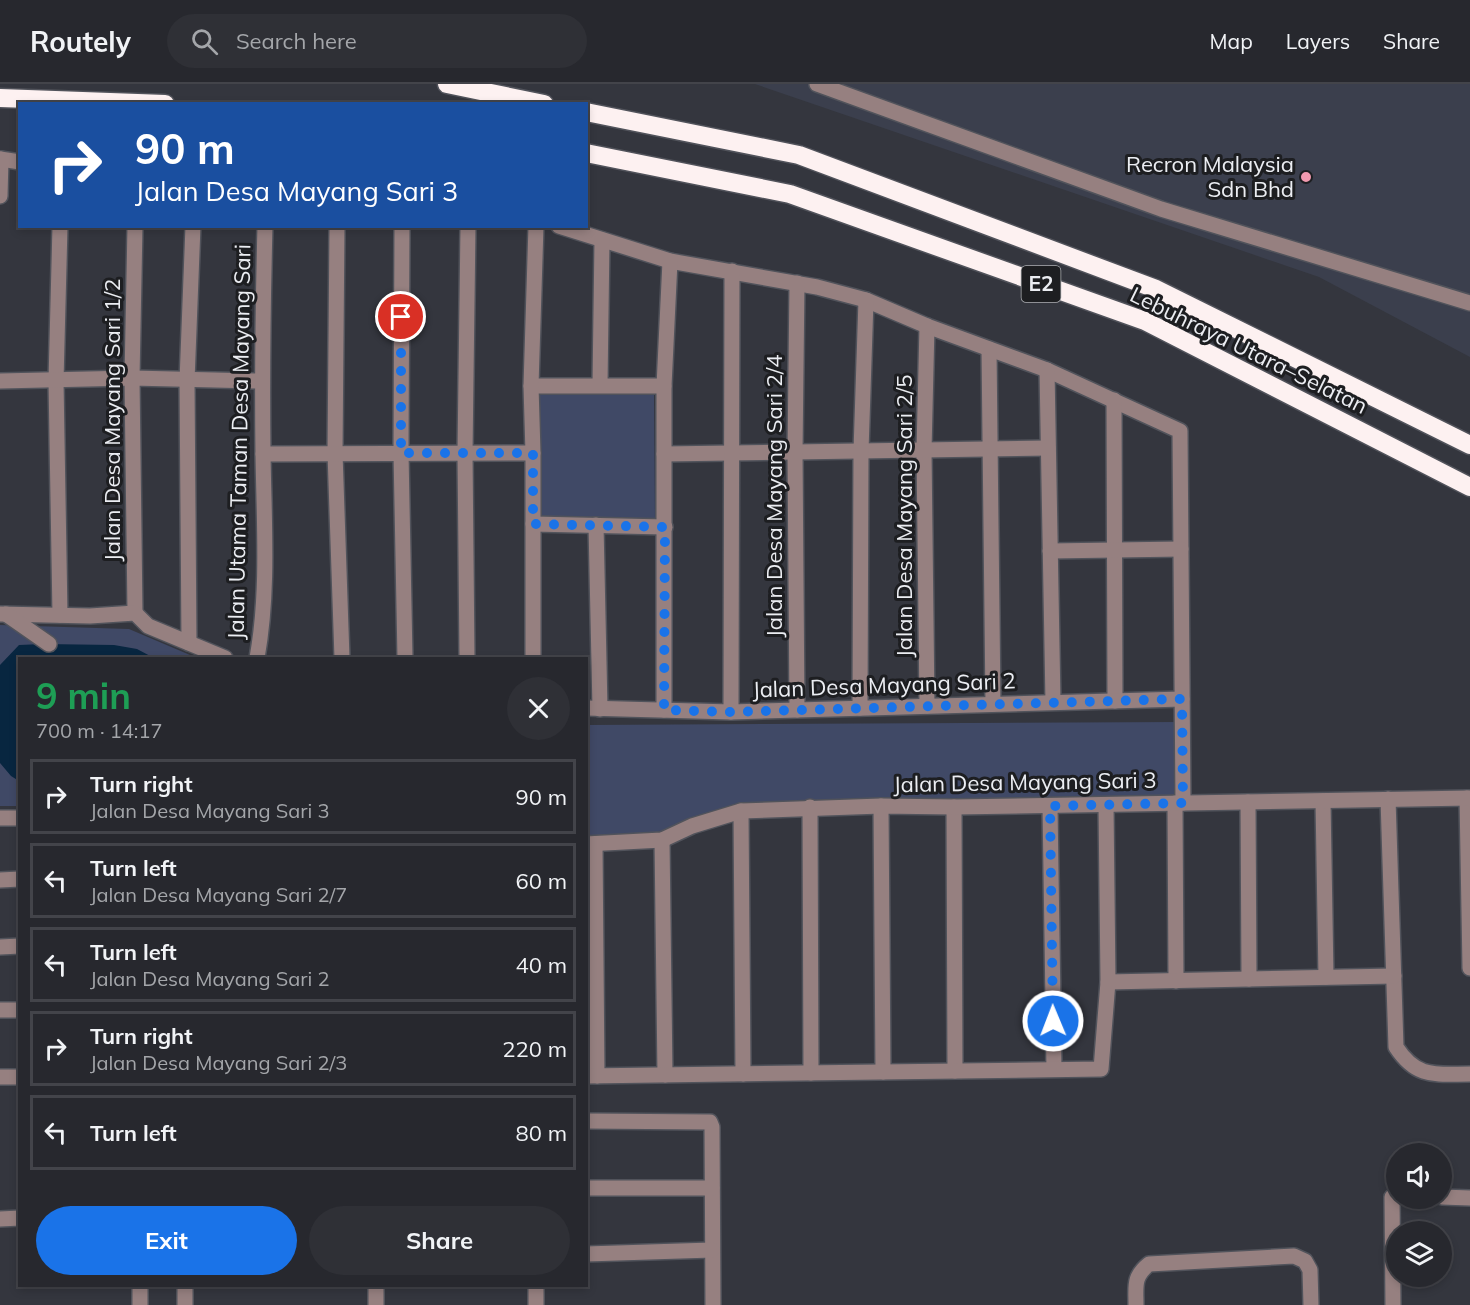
<!DOCTYPE html>
<meta charset="utf-8">
<style>
body{margin:0;font-family:Mulish,sans-serif;background:#2f3036;color:#f1f3f6;height:100vh;display:flex;flex-direction:column;font-size:22px;white-space:nowrap}
*{box-sizing:border-box;margin:0}
p{font-size:20px;color:#a4a6aa}
.icon{flex:none;width:33px;height:33px;fill:none;stroke:currentColor;stroke-width:2;stroke-linecap:round;stroke-linejoin:round}
.map{position:relative;flex:1;overflow:hidden}
.panel{position:absolute;left:18px;top:573px;width:570px;height:630px;display:flex;flex-direction:column;background:#27282e;border-radius:0px;box-shadow:0 3px 9px #0003,0 0 0 2px #43444a}
.panel>*{flex:none}
.guide{position:absolute;left:18px;top:18px;width:570px;height:126px;border-radius:0px;box-shadow:0 3px 9px #0003,0 0 0 2px #43444a;background:#1a4fa0;color:#fff;overflow:hidden}
.fabs{position:absolute;left:1386px;top:1059px;display:grid;gap:12px}
.fabs a{display:grid;place-items:center;width:66px;height:66px;border-radius:50%;background:#27282e;box-shadow:0 3px 9px #0003,0 0 0 2px #43444a;font-size:30px}
.pin{position:absolute;display:grid;place-items:center;width:51px;height:51px;color:#fff;margin:-26px;border:3px solid #fff;border-radius:50%;box-shadow:0 2px 6px #0007}
.me{position:absolute;width:66px;margin:-33px;rotate:359deg;stroke-linejoin:round;filter:drop-shadow(0 0 4px #0008)}
.turn{display:flex;align-items:center;gap:21px;height:126px;padding:0 18px;font-size:27px}
.turn .icon{width:78px;height:78px;stroke-width:2.5}
.turn b{display:block;font-size:42px;line-height:51px}
.round{display:grid;place-items:center;flex:none;width:63px;height:63px;border-radius:32px;background:#2f3036}
.headline{display:flex;align-items:center;justify-content:space-between;height:102px;padding:0 18px}
h1{font-size:36px;font-weight:700;line-height:45px;color:#1e9e55}
.cta{display:flex;gap:12px;margin-top:auto;padding:12px 18px}
.cta a{flex:1;height:69px;border-radius:36px;background:#1a73e8;color:#fff;font-size:24px;font-weight:700;line-height:69px;text-align:center}
.cta a+a{background:#2f3036;color:#f1f3f6}
ul{padding:0;list-style:none}
li{display:flex;align-items:center;gap:18px;height:75px;margin:0 12px 9px;padding:0 6px;border:3px solid #43444a;border-radius:0px}
li div{flex:1}
li b{display:block;font-size:22px}
li em{font-style:normal}
header{display:flex;align-items:center;gap:36px;box-sizing:border-box;height:84px;padding:0 30px;background:#27282e;border-bottom:2px solid #43444a}
header strong{font-size:28px}
nav{display:flex;gap:33px;margin-inline-start:auto;font-size:21px}
.search{width:420px;height:54px;background:#2f3036;display:flex;align-items:center;gap:15px;box-sizing:border-box;padding:0 21px;border-radius:33px;color:#a4a6aa;font-size:22px}
.map>svg:first-child{display:block}
.built{fill:#3b3f4d}
.green{fill:#404966}
.water{fill:#082640}
.lines{fill:none;stroke-linecap:round;stroke-linejoin:round}
.minor-casing{stroke:#51535b;stroke-width:18}
.highway-casing{stroke:#51535b;stroke-width:21}
.minor{stroke:#968080;stroke-width:15}
.highway{stroke:#fdf1f1;stroke-width:18}
.route{stroke:#1a73e8;stroke-width:10;stroke-dasharray:0 18}
.poi-dot{fill:#f29ab0;stroke:#1d1e21;stroke-width:2}
.labels{text-anchor:middle;stroke-width:6;stroke-linejoin:round;paint-order:stroke}
.shield{fill:#1d1e21;stroke:#adafb3;stroke-width:1.5}
.shield-label{font-size:21px;font-weight:bold;fill:#ebedf2}
.poi-label{font-size:22px;fill:#ebedf2;stroke:#1d1e21;text-anchor:end}
.street-label{font-size:22px;fill:#ebedf2;stroke:#1d1e21}
</style>
<header>
<strong>Routely</strong>
<div class="search"><svg class="icon" aria-label="search" viewBox="0 0 24 24"><circle cx="10" cy="10" r="6"/><path d="M15 15l6 6"/></svg>Search here</div>
<nav><a>Map</a><a>Layers</a><a>Share</a></nav>
</header>
<div class="map">
<svg width="1470" height="1221" viewBox="0 0 1470 1221">
<rect width="100%" height="100%" fill="#34363e"/>
<path class="built" d="M755,0h715v273l-151,-80z"/>
<g class="green">
<path d="M540,310h114l1,126 -115,-4z"/>
<path d="M0,541l129,4 68,29h-177l-1,148h-19z"/>
<path d="M1183,638l2,86 -434,3 -90,33 -74,2 -1,-121z"/>
</g>
<path class="water" d="M43,560l71,1 23,4 17,9h-134l-1,123 -8,-5 -11,-13v-98l19,-20z"/>
<g class="lines">
<defs>
<g id="minor">
<path d="M817,0l344,125 309,94"/>
<path d="M0,75l20,3"/>
<path d="M0,112l1,-37"/>
<path d="M60,142l-4,155 4,234"/>
<path d="M135,142l-3,152 3,235"/>
<path d="M337,142l-2,227 7,205"/>
<path d="M402,142l-1,227 4,205"/>
<path d="M559,142l111,35 147,26 49,13 61,26 120,44 133,61 3,372"/>
<path d="M927,242l-3,124 3,256"/>
<path d="M989,265l4,355"/>
<path d="M1047,286l6,332"/>
<path d="M0,297l132,-3 129,3"/>
<path d="M600,301l2,-145"/>
<path d="M531,302h133"/>
<path d="M1114,316l1,301"/>
<path d="M263,370l270,-1"/>
<path d="M664,370l384,-6"/>
<path d="M533,440l132,3"/>
<path d="M596,441l4,184"/>
<path d="M1050,467l131,-2"/>
<path d="M0,530l90,2 45,-3 13,13 77,32"/>
<path d="M6,530l43,30"/>
<path d="M189,559l-2,-262 6,-155"/>
<path d="M257,574c12,-66 7,-136 6,-204 -1,-76 0,-152 2,-228"/>
<path d="M467,574l-2,-205 3,-227"/>
<path d="M533,574v-205l-2,-67 5,-160"/>
<path d="M586,624l145,4 451,-13"/>
<path d="M860,624l1,-257 5,-151"/>
<path d="M664,626v-324l6,-125"/>
<path d="M797,626l-2,-258 2,-169"/>
<path d="M731,628l1,-441"/>
<path d="M1467,714l3,170"/>
<path d="M1388,715l8,248c21,32 39,27 74,27"/>
<path d="M1323,717l3,176"/>
<path d="M1248,718l1,177"/>
<path d="M1175,719l1,178"/>
<path d="M881,722l2,266"/>
<path d="M1050,722l4,263"/>
<path d="M810,723l1,266"/>
<path d="M954,723l1,264"/>
<path d="M741,727l2,263"/>
<path d="M0,734h20"/>
<path d="M662,756l3,235"/>
<path d="M586,760l76,-4 30,-14 49,-15 140,-5 73,1 516,-9"/>
<path d="M595,760l2,232"/>
<path d="M0,796l20,-1"/>
<path d="M0,863l20,-1"/>
<path d="M1108,898l286,-6"/>
<path d="M0,926h20"/>
<path d="M586,992l515,-7 7,-87 -2,-177"/>
<path d="M0,993h20"/>
<path d="M586,1037l124,1 2,5 1,178"/>
<path d="M586,1104h126"/>
<path d="M1442,1113l28,1"/>
<path d="M0,1135l20,-1"/>
<path d="M586,1170l126,-4"/>
<path d="M140,1202v19"/>
<path d="M185,1202v19"/>
<path d="M376,1202v19"/>
<path d="M536,1202v19"/>
<path d="M1136,1221c0,-19 -3,-28 13,-41l145,-8 11,5 5,9 1,35"/>
<path d="M1393,1221l-1,-108h4"/>
</g>
<g id="highway">
<path d="M447,0l97,20"/>
<path d="M0,14l165,6"/>
<path d="M586,28l213,43 357,134 314,156"/>
<path d="M586,69l204,41 355,127 325,166"/>
</g>
</defs>
<use href="#minor" class="minor-casing"/>
<use href="#highway" class="highway-casing"/>
<use href="#minor" class="minor"/>
<use href="#highway" class="highway"/>
</g>
<g class="lines">
<path class="route" d="M401,233v136h132v71l132,3 -1,183 67,2 451,-13 1,104 -133,3 3,215"/>
</g>
<circle class="poi-dot" cx="1306" cy="93" r="6"/>
<g class="labels">
<rect class="shield" x="1021.5" y="182" width="39" height="36" rx="4.5"/>
<g class="shield-label">
<text x="1041" y="207">E2</text>
</g>
<g class="poi-label">
<text x="1294" y="88">Recron Malaysia<tspan x="1294" dy="25">Sdn Bhd</tspan></text>
</g>
<g class="street-label">
<text transform="translate(1249 266) rotate(26)" y="8">Lebuhraya Utara–Selatan</text>
<text transform="translate(112 336) rotate(-90)" y="8">Jalan Desa Mayang Sari 1/2</text>
<text transform="translate(239 358) rotate(-89)" y="8">Jalan Utama Taman Desa Mayang Sari</text>
<text transform="translate(774 412) rotate(-90)" y="8">Jalan Desa Mayang Sari 2/4</text>
<text transform="translate(904 432) rotate(-90)" y="8">Jalan Desa Mayang Sari 2/5</text>
<text transform="translate(884 601) rotate(-2)" y="8">Jalan Desa Mayang Sari 2</text>
<text transform="translate(1025 698) rotate(-1)" y="8">Jalan Desa Mayang Sari 3</text>
</g>
</g>
</svg>
<div class="fabs">
<a><svg class="icon" aria-label="sound" viewBox="0 0 24 24"><path d="M4 9h4l5-4v14l-5-4H4zM17 9q2 3 0 6"/></svg></a>
<a><svg class="icon" aria-label="layers" viewBox="0 0 24 24"><path d="M12 4l9 5-9 5-9-5zM3 14l9 5 9-5"/></svg></a>
</div>
<div class="pin" style="left:401px;top:233px;background:#d93025"><svg class="icon" aria-label="arrive" viewBox="0 0 24 24"><path d="M6 21V4h12l-3 4 3 4H6"/></svg></div>
<svg class="me" style="left:1053px;top:937px" viewBox="-20 -20 40 40"><circle r="17" fill="#1a73e8" stroke="#fff" stroke-width="3"/><path d="M0-11L8 9 0 5-8 9z" fill="#fff"/></svg>
<div class="guide">
<div class="turn"><svg class="icon" aria-label="right" viewBox="0 0 24 24"><path d="M7 20v-9h11M14 6l5 5-5 5"/></svg><div><b>90 m</b>Jalan Desa Mayang Sari 3</div></div>
</div>
<section class="panel">
<div class="headline"><div><h1>9 min</h1><p>700 m · 14:17</p></div><a class="round"><svg class="icon" aria-label="close" viewBox="0 0 24 24"><path d="M6 6l12 12M18 6L6 18"/></svg></a></div>
<ul>
<li><svg class="icon" aria-label="right" viewBox="0 0 24 24"><path d="M7 20v-9h11M14 6l5 5-5 5"/></svg><div><b>Turn right</b><p>Jalan Desa Mayang Sari 3</p></div><em>90 m</em></li>
<li><svg class="icon" aria-label="left" viewBox="0 0 24 24"><path d="M17 20v-9H6M10 6l-5 5 5 5"/></svg><div><b>Turn left</b><p>Jalan Desa Mayang Sari 2/7</p></div><em>60 m</em></li>
<li><svg class="icon" aria-label="left" viewBox="0 0 24 24"><path d="M17 20v-9H6M10 6l-5 5 5 5"/></svg><div><b>Turn left</b><p>Jalan Desa Mayang Sari 2</p></div><em>40 m</em></li>
<li><svg class="icon" aria-label="right" viewBox="0 0 24 24"><path d="M7 20v-9h11M14 6l5 5-5 5"/></svg><div><b>Turn right</b><p>Jalan Desa Mayang Sari 2/3</p></div><em>220 m</em></li>
<li><svg class="icon" aria-label="left" viewBox="0 0 24 24"><path d="M17 20v-9H6M10 6l-5 5 5 5"/></svg><div><b>Turn left</b></div><em>80 m</em></li>
</ul>
<div class="cta"><a>Exit</a><a>Share</a></div>
</section>
</div>
